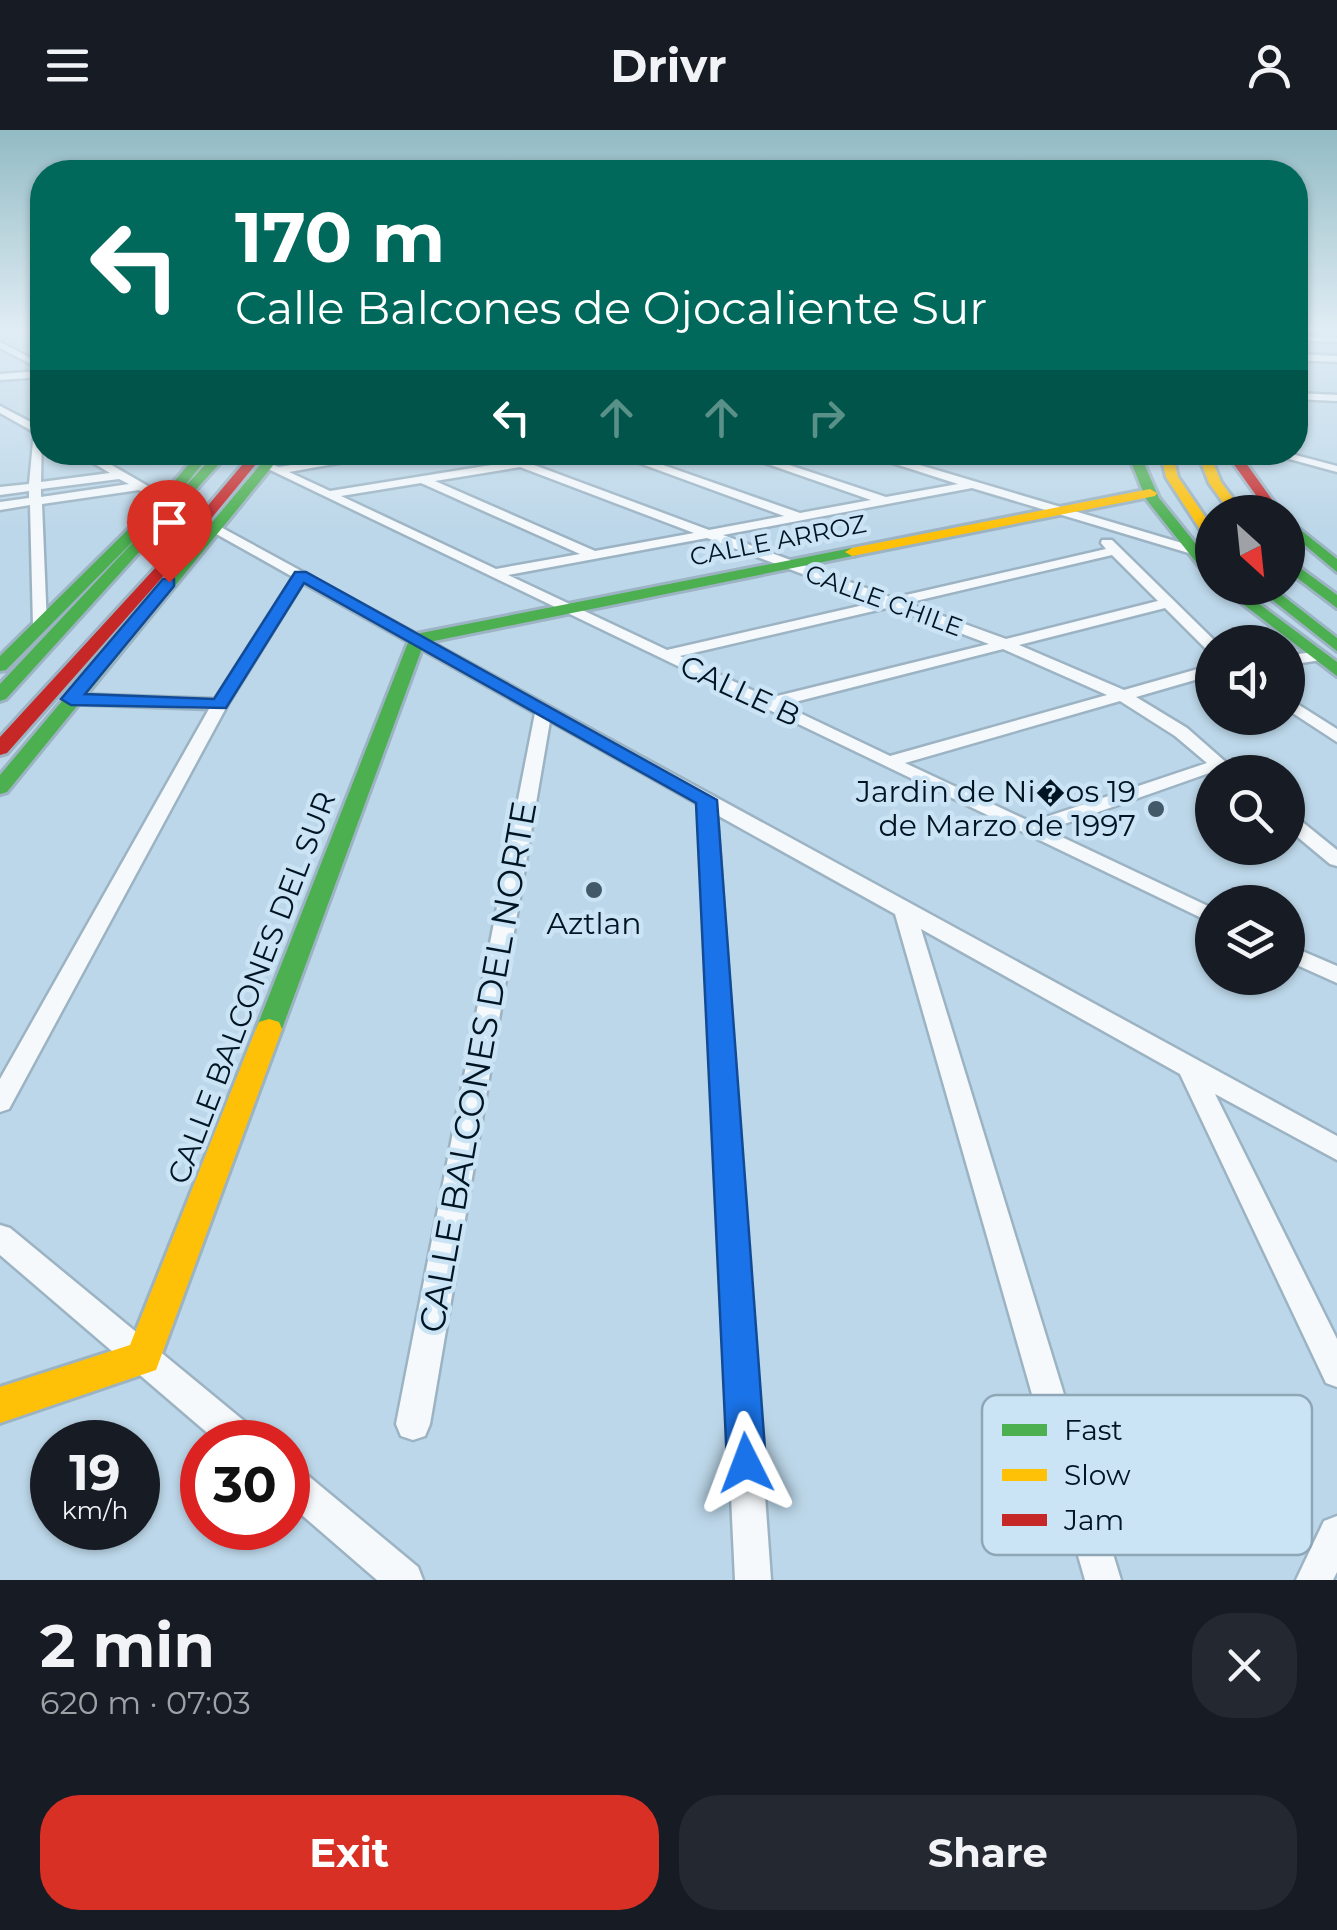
<!DOCTYPE html>
<meta charset="utf-8">
<style>
body{margin:0;font-family:Montserrat,sans-serif;background:#242831;color:#f1f3f6;height:100vh;display:flex;flex-direction:column;font-size:38px;white-space:nowrap}
*{box-sizing:border-box;margin:0}
p{font-size:32px;color:#9ea1a6}
.icon{flex:none;width:55px;height:55px;fill:none;stroke:currentColor;stroke-width:2;stroke-linecap:round;stroke-linejoin:round}
.map{position:relative;height:1450px;overflow:hidden}
.sheet{display:flex;flex-direction:column;background:#171b24;flex:1}
.sheet>*{flex:none}
.hud{position:absolute;left:30px;top:30px;width:1278px;height:305px;border-radius:40px;box-shadow:0 2px 8px #0004;background:#00695c;color:#fff;overflow:hidden}
.needle{width:65px;rotate:153deg}
.buttons{position:absolute;left:1195px;top:365px;display:grid;gap:20px}
.buttons a{display:grid;place-items:center;width:110px;height:110px;border-radius:50%;background:#171b24;box-shadow:0 2px 8px #0004;font-size:50px}
.speed{position:absolute;left:30px;top:1290px;display:flex;gap:20px;font-size:50px;font-weight:700;text-align:center}
.speed>*{display:grid;place-content:center;width:130px;height:130px;border-radius:50%;background:#171b24;box-shadow:0 2px 8px #0004;line-height:1}
.speed small{font-size:25px;font-weight:400}
.speed .limit{border:15px solid #d22;background:#fff;color:#111}
.pin{position:absolute;display:grid;place-items:center;width:85px;height:85px;color:#fff;margin:-102px -42px;border-radius:50% 50% 50% 0;rotate:-45deg;box-shadow:0 0 10px #0007}
.pin .icon{rotate:45deg}
.me{position:absolute;width:110px;margin:-55px;rotate:357deg;stroke-linejoin:round;filter:drop-shadow(0 0 8px #0008)}
.turn{display:flex;align-items:center;gap:35px;height:210px;padding:0 40px;font-size:45px}
.turn .icon{width:130px;height:130px;stroke-width:2.5}
.turn b{display:block;font-size:70px;line-height:85px}
.lanes{display:flex;align-items:center;height:95px;padding:0 40px;background:#0003;justify-content:center;gap:50px;direction:ltr}
.lanes .off{opacity:.35}
.round{display:grid;place-items:center;flex:none;width:105px;height:105px;border-radius:40px;background:#242831}
.headline{display:flex;align-items:center;justify-content:space-between;height:170px;padding:0 40px}
h1{font-size:60px;font-weight:700;line-height:75px}
.cta{display:flex;gap:20px;margin-top:auto;padding:20px 40px}
.cta a{flex:1;height:115px;border-radius:40px;background:#d93025;color:#fff;font-size:40px;font-weight:700;line-height:115px;text-align:center}
.cta a+a{background:#242831;color:#f1f3f6}
header{display:flex;justify-content:space-between;align-items:center;height:130px;padding:0 40px;background:#171b24;font-size:45px;font-weight:700}
.map>svg:first-child{display:block}
.lines{fill:none;stroke-linecap:round;stroke-linejoin:round}
.street-casing{stroke:#9cb3c3;stroke-width:5}
.fast-casing{stroke:#9cb3c3;stroke-width:6}
.slow-casing{stroke:#9cb3c3;stroke-width:6}
.jam-casing{stroke:#9cb3c3;stroke-width:6}
.street{fill:#f5f9fc;fill-rule:evenodd}
.fast{fill:#4caf50;fill-rule:evenodd}
.slow{fill:#ffc107;fill-rule:evenodd}
.jam{fill:#c62828;fill-rule:evenodd}
.route{fill:#1a73e8;stroke:#114b97;stroke-width:2.5}
.poi-dot{fill:#425969;stroke:#cbe4f5;stroke-width:4}
.labels{text-anchor:middle;stroke-width:9;stroke-linejoin:round;paint-order:stroke}
.far-street-label{font-size:25px;fill:#001524;stroke:#cbe4f5}
.street-label{font-size:30px;fill:#001524;stroke:#cbe4f5}
.poi-label{font-size:30px;fill:#001524;stroke:#cbe4f5;text-anchor:end}
.near-street-label{font-size:35px;fill:#001524;stroke:#cbe4f5}
.key{fill:#cbe4f5;stroke:#8ea6b6;stroke-width:2.5}
.key-label{font-size:28px;fill:#001524}
</style>
<header><svg class="icon" aria-label="menu" viewBox="0 0 24 24"><path d="M4 6h16M4 12h16M4 18h16"/></svg>Drivr<svg class="icon" aria-label="person" viewBox="0 0 24 24"><circle cx="12" cy="8" r="4"/><path d="M4 21q1-7 8-7t8 7"/></svg></header>
<div class="map">
<svg width="1337" height="1450" viewBox="0 0 1337 1450">
<rect width="100%" height="100%" fill="#bcd7e9"/>
<g class="lines">
<defs>
<g id="street">
<path d="M1295,206l42,2v4l-42,-2z"/>
<path d="M0,212l42,22v6l-42,-22z"/>
<path d="M1295,224l42,2v6l-42,-2z"/>
<path d="M42,241v6l-42,3v-6z"/>
<path d="M1295,263l42,2v6l-42,-2z"/>
<path d="M0,276l42,22 -1,54 69,-9 -35,-21h14l83,48 -10,3 -23,-13 -97,14 5,122 -7,4 -7,-4 -3,-121 -30,5v-8l29,-4v-7l-29,4v-8l29,-3 5,-52 -34,-19zM119,349l10,5 -88,13v-8z"/>
<path d="M372,322h29l-112,20 41,19 242,-39h28l-66,13 175,65 75,-14 -175,-64h17l174,61 71,-13 -138,-48h17l136,45 72,-13 -100,-32h18l336,100v8l-240,-72 -249,47 170,63 213,-49 -5,-6 1,-3h10l104,102h-4v9l-5,-1 -42,-42 -146,37 105,45 88,-25v10l-76,22 51,31 50,44h-25l-165,58 165,78v15l-950,-457 6,-3 11,4zM520,337l174,66 -99,18 -160,-70zM421,353l159,71 -84,15 -155,-73zM707,408l170,64 -210,48 -159,-75zM1112,425l46,46 -152,38 -99,-36zM891,477l98,37 -220,54 -89,-42zM1003,519l104,46 -217,61 -107,-51zM1120,571l55,35 32,27 -176,59 -126,-59z"/>
<path d="M1264,322h20l53,14v6z"/>
<path d="M215,394l1122,612v24l-122,-66 122,245v48l-11,-4 -146,-309 -259,-145 200,651h-36l-190,-666 -178,-99 54,765h-36l-37,-776 -148,-83 -120,703 -5,12 -12,4 -12,-4 -5,-12 139,-711 -232,-130 -75,121 -219,405 -9,3v-33l209,-370 -138,-5 -8,-5 8,-5 144,5 78,-122 -82,-46v-6z"/>
<path d="M1316,522l8,5 -3,3 -33,5v-10z"/>
<path d="M1288,568l49,31v13l-49,-32z"/>
<path d="M1288,684l7,2 42,34v16l-7,-2 -42,-35z"/>
<path d="M1288,815l49,21v17l-49,-22z"/>
<path d="M0,1095l10,3 245,202 5,12h-42l-218,-187z"/>
<path d="M288,1334l12,5 118,98 5,13h-46l-89,-77z"/>
<path d="M1337,1386v56l-4,8h-37l28,-59z"/>
</g>
<g id="fast">
<path d="M1310,199h11l-26,12v-6z"/>
<path d="M199,322h13l-34,42 39,-42h13l-224,247 -6,2v-17l151,-161 -145,147 -6,1v-15l161,-159z"/>
<path d="M271,322h13l-277,340 -7,2v-19z"/>
<path d="M1127,322h12l20,46 53,66v13l-5,-1 -61,-77z"/>
<path d="M1288,390l49,39v13l-49,-41z"/>
<path d="M852,418l7,4 -2,3 -433,88 -142,386 -3,7 -10,3 -10,-3 -3,-7 155,-394z"/>
<path d="M1288,429l49,36v13l-49,-37z"/>
<path d="M1222,458h16l99,74v14z"/>
<path d="M1257,458h16l64,50v13z"/>
</g>
<g id="slow">
<path d="M1295,199h18l-18,6z"/>
<path d="M1160,322h12l6,25 34,50v14l-5,-1 -41,-63z"/>
<path d="M1197,322h12l12,30 22,30h-13l-21,-29z"/>
<path d="M1150,359l7,4 -2,3 -303,60 -7,-4 7,-4z"/>
<path d="M269,889l10,3 3,7 -126,341 -156,53v-36l130,-42 126,-316 3,-7z"/>
</g>
<g id="jam">
<path d="M253,322h13l-99,120 -160,181 -7,2v-18l157,-171z"/>
<path d="M1225,322h13l43,60h-13z"/>
</g>
</defs>
<use href="#street" class="street-casing"/>
<use href="#fast" class="fast-casing"/>
<use href="#slow" class="slow-casing"/>
<use href="#jam" class="jam-casing"/>
<use href="#street" class="street"/>
<use href="#fast" class="fast"/>
<use href="#slow" class="slow"/>
<use href="#jam" class="jam"/>
</g>
<linearGradient id="sky" x2="0" y2="1"><stop stop-color="#92bbc4"/><stop offset="0.5" stop-color="#e1edf5"/><stop offset="1" stop-color="#e1edf5" stop-opacity="0"/></linearGradient>
<rect width="1337" height="402" fill="url(#sky)"/>
<path class="route" d="M295,442h11l411,228 49,663 -6,14 -14,5 -13,-5 -6,-14 -31,-660 -392,-220 -78,125 -155,-3 -10,-6 102,-120h11v7l-89,108 129,5z"/>
<g class="poi-dot">
<circle cx="1156" cy="679" r="10"/>
<circle cx="594" cy="760" r="10"/>
</g>
<g class="labels">
<g class="far-street-label">
<text transform="translate(778 410) rotate(-11)" y="9">CALLE ARROZ</text>
<text transform="translate(884 470) rotate(20)" y="9">CALLE CHILE</text>
</g>
<g class="street-label">
<text transform="translate(740 561) rotate(25)" y="10">CALLE B</text>
<text transform="translate(252 858) rotate(-69)" y="10">CALLE BALCONES DEL SUR</text>
</g>
<g class="poi-label">
<text x="1136" y="672">Jardin de Ni�os 19<tspan x="1136" dy="34">de Marzo de 1997</tspan></text>
<text x="594" y="804" text-anchor="middle">Aztlan</text>
</g>
<g class="near-street-label">
<text transform="translate(478 937) rotate(-80)" y="12">CALLE BALCONES DEL NORTE</text>
</g>
</g>
<rect x="982" y="1265" width="330" height="160" rx="15" class="key"/>
<rect x="1002" y="1294" width="45" height="12" fill="#4caf50"/>
<rect x="1002" y="1339" width="45" height="12" fill="#ffc107"/>
<rect x="1002" y="1384" width="45" height="12" fill="#c62828"/>
<g class="key-label">
<text x="1064" y="1310">Fast</text>
<text x="1064" y="1355">Slow</text>
<text x="1064" y="1400">Jam</text>
</g>
</svg>
<div class="buttons">
<a><svg class="needle" viewBox="-14 -14 28 28"><path d="M0-13l5 13h-10z" fill="#e53935"/><path d="M0 13l5-13h-10z" fill="#9ea1a6"/></svg></a>
<a><svg class="icon" aria-label="sound" viewBox="0 0 24 24"><path d="M4 9h4l5-4v14l-5-4H4zM17 9q2 3 0 6"/></svg></a>
<a><svg class="icon" aria-label="search" viewBox="0 0 24 24"><circle cx="10" cy="10" r="6"/><path d="M15 15l6 6"/></svg></a>
<a><svg class="icon" aria-label="layers" viewBox="0 0 24 24"><path d="M12 4l9 5-9 5-9-5zM3 14l9 5 9-5"/></svg></a>
</div>
<div class="speed"><div>19<small>km/h</small></div><div class="limit">30</div></div>
<div class="pin" style="left:169px;top:452px;background:#d93025"><svg class="icon" aria-label="arrive" viewBox="0 0 24 24"><path d="M6 21V4h12l-3 4 3 4H6"/></svg></div>
<svg class="me" style="left:746px;top:1333px" viewBox="-20 -20 40 40"><path d="M0-17L14 15 0 8-14 15z" fill="#1a73e8" stroke="#fff" stroke-width="4"/></svg>
<div class="hud">
<div class="turn"><svg class="icon" aria-label="left" viewBox="0 0 24 24"><path d="M17 20v-9H6M10 6l-5 5 5 5"/></svg><div><b>170 m</b>Calle Balcones de Ojocaliente Sur</div></div>
<div class="lanes"><svg class="icon" aria-label="left" viewBox="0 0 24 24"><path d="M17 20v-9H6M10 6l-5 5 5 5"/></svg><svg class="icon off" aria-label="ahead" viewBox="0 0 24 24"><path d="M12 20V5M6 11l6-6 6 6"/></svg><svg class="icon off" aria-label="ahead" viewBox="0 0 24 24"><path d="M12 20V5M6 11l6-6 6 6"/></svg><svg class="icon off" aria-label="right" viewBox="0 0 24 24"><path d="M7 20v-9h11M14 6l5 5-5 5"/></svg></div>
</div>
</div>
<section class="sheet">
<div class="headline"><div><h1>2 min</h1><p>620 m · 07:03</p></div><a class="round"><svg class="icon" aria-label="close" viewBox="0 0 24 24"><path d="M6 6l12 12M18 6L6 18"/></svg></a></div>
<div class="cta"><a>Exit</a><a>Share</a></div>
</section>
